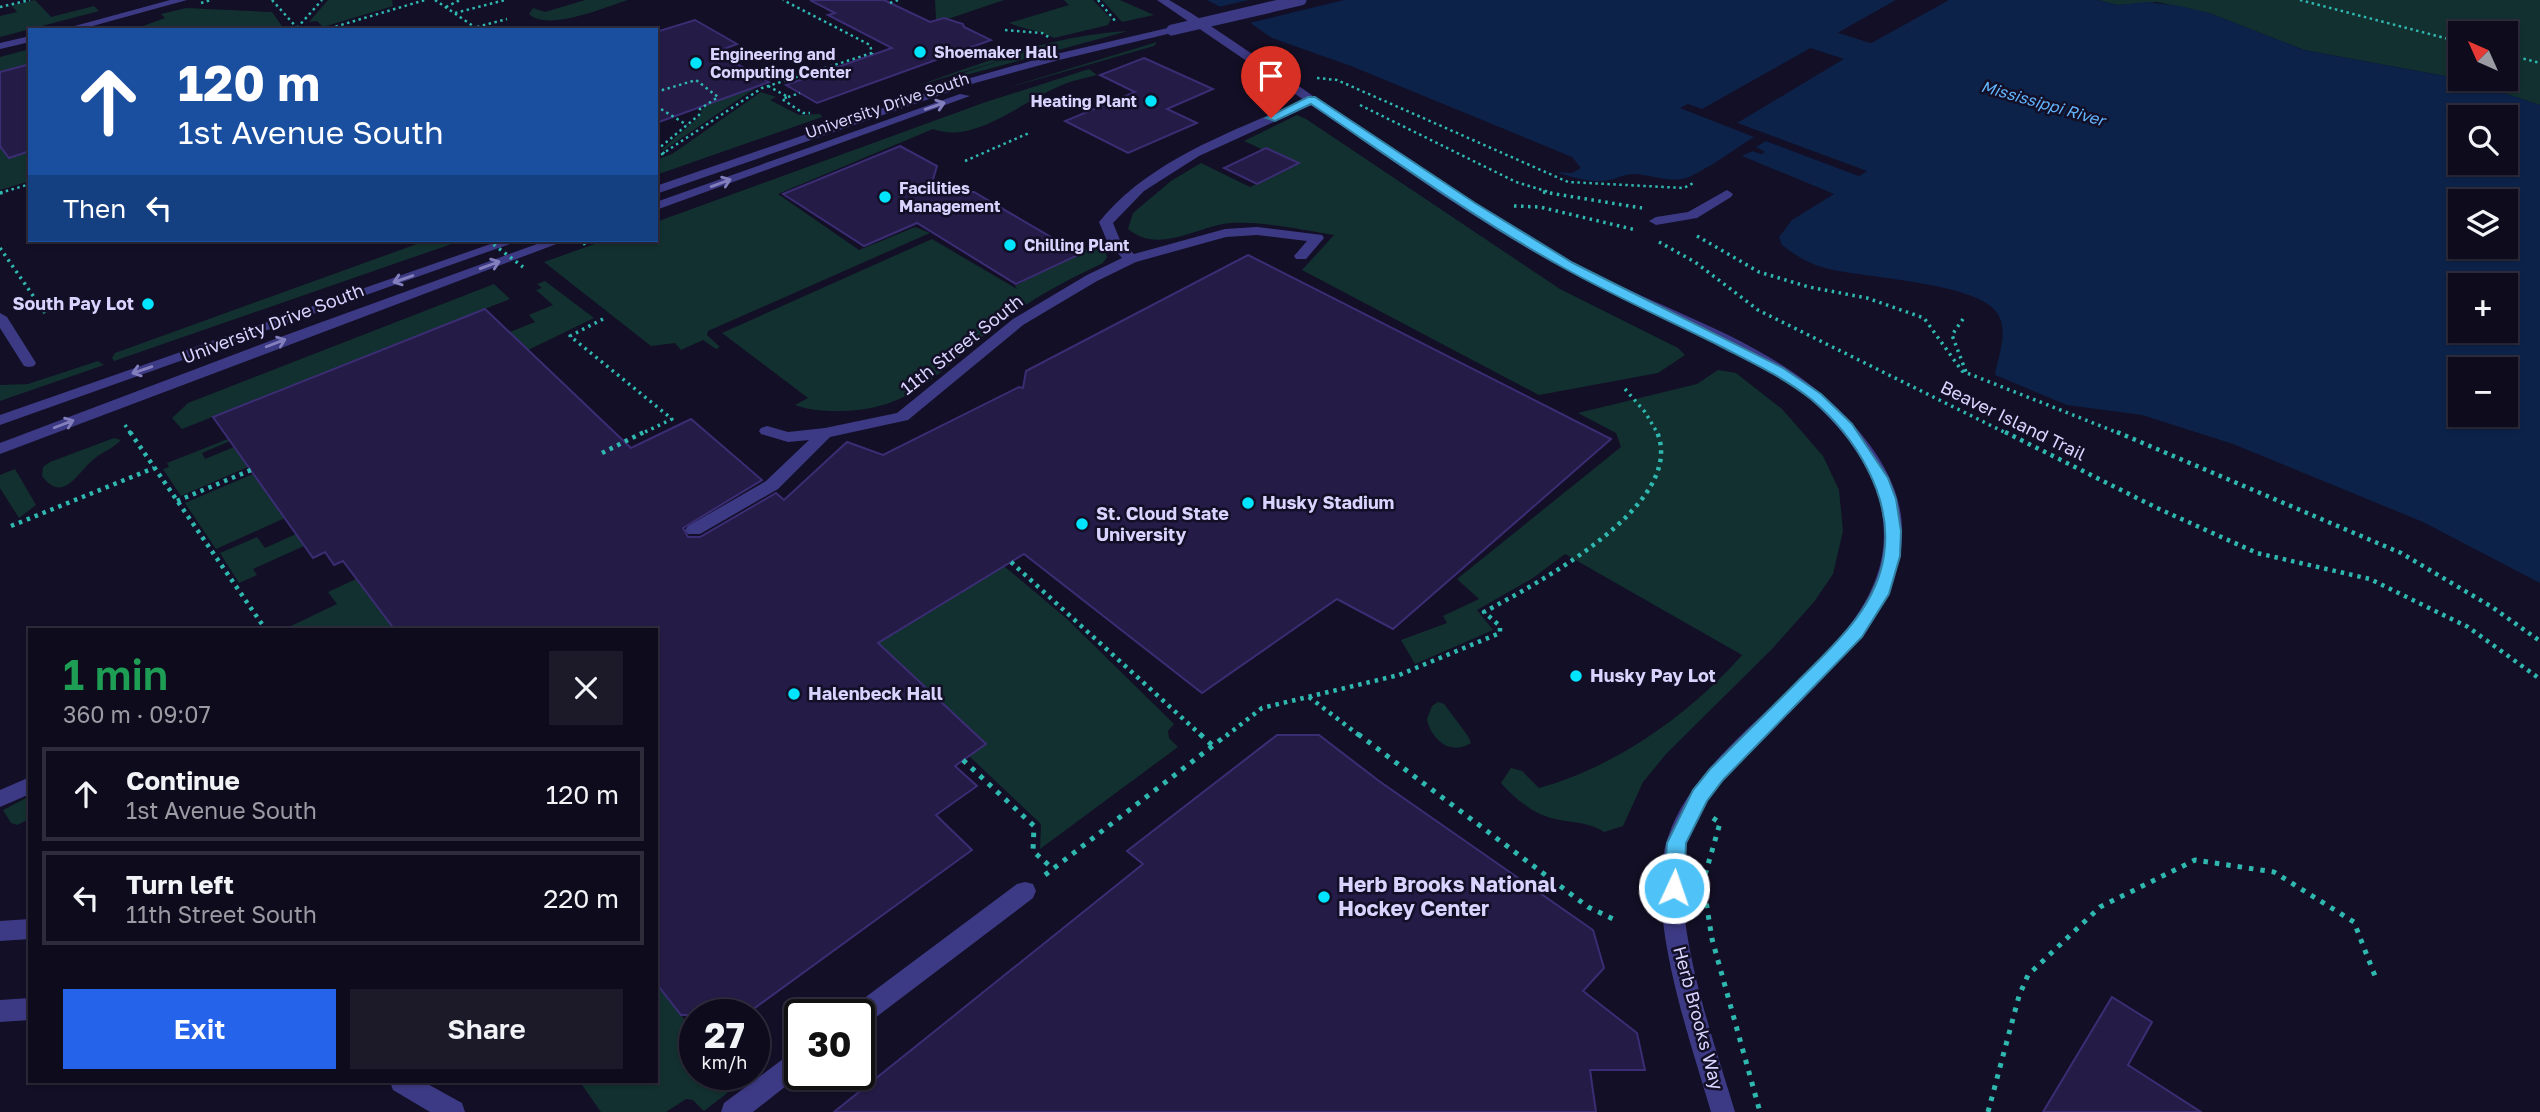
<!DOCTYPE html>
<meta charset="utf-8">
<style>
body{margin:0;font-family:"Golos Text",sans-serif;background:#1c1929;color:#f1f3f6;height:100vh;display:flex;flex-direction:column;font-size:26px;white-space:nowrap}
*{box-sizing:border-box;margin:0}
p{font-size:23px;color:#9b9ba3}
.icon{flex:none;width:38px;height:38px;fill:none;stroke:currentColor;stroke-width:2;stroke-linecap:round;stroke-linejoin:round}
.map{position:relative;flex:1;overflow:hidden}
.details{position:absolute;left:28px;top:628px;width:630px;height:455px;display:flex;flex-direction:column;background:#0e0b1c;border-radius:0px;box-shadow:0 2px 5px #0004,0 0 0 2px #2e2b3b}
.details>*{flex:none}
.banner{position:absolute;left:28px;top:28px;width:630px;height:214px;border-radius:0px;box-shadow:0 2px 5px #0004,0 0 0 2px #2e2b3b;background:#1a4fa0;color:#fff;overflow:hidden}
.needle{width:46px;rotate:315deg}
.fabs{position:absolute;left:2448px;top:21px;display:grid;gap:14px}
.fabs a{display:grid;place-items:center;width:70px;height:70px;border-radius:0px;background:#0e0b1c;box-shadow:0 2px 5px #0004,0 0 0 2px #2e2b3b;font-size:35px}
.speed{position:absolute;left:679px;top:999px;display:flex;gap:14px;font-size:35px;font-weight:700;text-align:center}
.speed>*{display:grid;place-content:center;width:91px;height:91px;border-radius:50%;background:#0e0b1c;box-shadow:0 2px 5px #0004,0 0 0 2px #2e2b3b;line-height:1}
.speed small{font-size:18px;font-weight:400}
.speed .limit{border:4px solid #111;border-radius:10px;background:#fff;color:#111}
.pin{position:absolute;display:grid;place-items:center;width:60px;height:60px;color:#fff;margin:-72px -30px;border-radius:50% 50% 50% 0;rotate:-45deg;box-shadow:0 0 7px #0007}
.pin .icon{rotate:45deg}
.me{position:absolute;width:77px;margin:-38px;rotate:3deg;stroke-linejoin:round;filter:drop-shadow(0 0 5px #0008)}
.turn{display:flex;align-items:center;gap:24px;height:147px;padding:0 35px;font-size:32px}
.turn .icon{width:91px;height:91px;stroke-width:2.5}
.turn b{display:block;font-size:49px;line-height:60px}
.then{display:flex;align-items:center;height:66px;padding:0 35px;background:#0003;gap:14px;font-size:26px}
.round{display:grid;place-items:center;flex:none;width:74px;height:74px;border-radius:0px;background:#1c1929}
.summary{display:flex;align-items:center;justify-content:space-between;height:119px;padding:0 35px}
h1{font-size:42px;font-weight:600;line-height:52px;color:#1e9e55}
.button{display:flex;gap:14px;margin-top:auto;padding:14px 35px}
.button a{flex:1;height:80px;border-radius:0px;background:#2563eb;color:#fff;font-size:28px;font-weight:600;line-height:80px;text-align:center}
.button a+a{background:#1c1929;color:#f1f3f6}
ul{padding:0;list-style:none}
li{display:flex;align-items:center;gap:21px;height:94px;margin:0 14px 10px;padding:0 21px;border:4px solid #2e2b3b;border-radius:0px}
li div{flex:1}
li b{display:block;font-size:26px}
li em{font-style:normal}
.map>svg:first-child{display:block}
.green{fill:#12302f;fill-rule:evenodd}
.water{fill:#0c2248;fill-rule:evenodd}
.pier{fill:#130f26}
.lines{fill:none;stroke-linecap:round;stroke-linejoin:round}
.river{fill:#0c2248;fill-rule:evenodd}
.building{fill:#241b47;stroke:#3b2d73;stroke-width:2}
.path-far3{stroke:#2fb8b0;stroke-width:2.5;stroke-dasharray:2.5 3.5;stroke-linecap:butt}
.path-far2{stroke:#2fb8b0;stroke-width:3.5;stroke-dasharray:2.5 4.5;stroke-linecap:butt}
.path-far1{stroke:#2fb8b0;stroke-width:4.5;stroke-dasharray:3.5 5;stroke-linecap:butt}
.path{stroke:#2fb8b0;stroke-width:5;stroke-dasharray:4.5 7;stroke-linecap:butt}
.minor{fill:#3d3a85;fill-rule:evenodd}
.path-bridge{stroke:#2fb8b0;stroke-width:3.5;stroke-dasharray:2.5 4.5;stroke-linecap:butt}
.minor-bridge{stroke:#3d3a85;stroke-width:11}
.oneway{stroke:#837fbc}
.route{fill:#4fc3f7;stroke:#337fa1;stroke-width:2}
.poi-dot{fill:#00e5ff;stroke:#130f26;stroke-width:2.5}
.labels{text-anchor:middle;stroke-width:5;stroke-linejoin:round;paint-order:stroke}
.far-poi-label{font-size:16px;font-weight:bold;fill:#d9d4ff;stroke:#130f26;text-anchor:start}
.far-water-label{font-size:16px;font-style:italic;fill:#62b6ff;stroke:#130f26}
.far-street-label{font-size:16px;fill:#d9d4ff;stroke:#130f26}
.poi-label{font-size:18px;font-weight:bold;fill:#d9d4ff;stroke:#130f26;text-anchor:start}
.street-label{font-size:18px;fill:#d9d4ff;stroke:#130f26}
.near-poi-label{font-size:21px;font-weight:bold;fill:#d9d4ff;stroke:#130f26;text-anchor:start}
</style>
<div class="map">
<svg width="2540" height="1112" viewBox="0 0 2540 1112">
<rect width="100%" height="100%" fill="#130f26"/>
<g class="green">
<path d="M35,0l16,17 43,-11 5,5 -99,26v-21l17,-4 -5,-6 -12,2z"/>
<path d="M328,0h64l1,6 -70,21 -6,-6 -8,1z"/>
<path d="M585,0h43c-23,7 -80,32 -99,14l4,-6 12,4z"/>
<path d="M935,0h69l-56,19 -4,-1 -8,2z"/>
<path d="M1064,0h29l18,19 -3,6 -54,13c-14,-8 -29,-8 -45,-15l60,-18z"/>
<path d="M1102,0h18l34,15 -32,7z"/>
<path d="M2098,0h442v105l-79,-26 -157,-29 -95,-37 -52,-11 -40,3zM2460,33h46v46h-46z"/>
<path d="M186,8l86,4 10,14 -5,4h-145l33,-12 -4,-4z"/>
<path d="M1128,31l-162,44 -3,-2 49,-16 -98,30c70,-25 139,-52 214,-56z"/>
<path d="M1157,42l-3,4 -161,46z"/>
<path d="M30,49v15l-30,8v-15z"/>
<path d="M1089,69l8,6c-12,3 -26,6 -37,11 -38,15 -85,59 -127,43l-155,65 81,56 56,-23 15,6 -222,98 -1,4 13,12 -4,2 -13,-9 -22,10 -6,-7 -24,3 -107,-84 62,-22h50v-18l327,-119z"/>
<path d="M757,87l-93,63h-3l39,-34 2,-7 22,-15 5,3z"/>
<path d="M761,92l15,5 -6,3 29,15 21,-1 2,3 -166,58v-15l16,-6z"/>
<path d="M1297,115l9,4 254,170 118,59 7,7 -27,18 -119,22 -237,-125 32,-35c-31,-5 -72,-14 -103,-12 -35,3 -71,32 -103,6l5,-16 38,-32 30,-18 49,24 46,-22 -52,-24z"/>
<path d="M0,146l9,12 17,-5 4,3v25l-30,9z"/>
<path d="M932,239l85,50 -2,-3 77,-40 13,4 2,7 -4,6c-36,17 -70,35 -102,59 -55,40 -83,88 -159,89 -16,0 -31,0 -47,-6l13,-7 -86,-65z"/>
<path d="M428,240h35l-349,121 -2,-3 3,-5z"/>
<path d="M545,281l49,37 -66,32 -25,-24 7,6 25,-10 -6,-7 24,-10 -17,-15 6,-2 -5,-4z"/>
<path d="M494,284l16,15 -328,130 -10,-11 16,-15z"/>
<path d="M98,361l6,4 -104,36v-16l28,-1z"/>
<path d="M1718,370l18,3 46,36 41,47 16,34 4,41 -10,43 -19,28 -42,47 -105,104 -24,29 -20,44 -19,6c-16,-11 -36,-9 -53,-14 -19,-5 -38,-21 -50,-35l10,-15 11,3 17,17c77,-21 151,-74 203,-133l-177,-101 -32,24 -56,32 16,20 -78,34 -14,-24 46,-17 -4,-7 36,-17 -22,-20 164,-132 -5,-14 -38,-20 119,-29z"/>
<path d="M114,438l7,2c-7,8 -19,12 -27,19 -16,12 -30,46 -52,17l1,-9 7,-5z"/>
<path d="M228,439l2,2 -28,12 3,6 29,-12 14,20 -67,29 -18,-27 6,-2 -2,-4z"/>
<path d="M15,469l21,36 -17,13 -19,-30v-13z"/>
<path d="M253,474l32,44 -69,31 -31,-46z"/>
<path d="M296,534l8,12 -51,23 4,6 -18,8 -19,-30 37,-16 8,11z"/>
<path d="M1004,566l63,53 107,105 -6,7 1,7 9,9 -138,102 1,-25 -72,-68 17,-12 -108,-101z"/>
<path d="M356,579l39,51h-102l-2,-4 46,-22 -9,-12z"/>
<path d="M1438,702l6,2 24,32 3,7c-20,13 -40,-3 -44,-24l5,-13z"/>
<path d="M30,796v23l-13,6 -6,-2 -8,-13z"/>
<path d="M656,983l39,50v41l31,1 9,12 -31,24 -11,-11 -7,-1 -20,13h-65l-21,-30h76z"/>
</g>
<g class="water">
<path d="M1207,0h689l-194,109 -14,-5 -8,4 74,29c-21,13 -43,30 -65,40 -17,7 -37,-2 -54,-3 -11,0 -16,4 -26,6 -15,4 -38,-3 -53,-8l16,1 9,-5 -9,-11 -221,-91 -79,-28 -23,-16z"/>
<path d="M1949,0h149l19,5 29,-3 34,4 29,7 95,37 157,29 79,26v478l-117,-61 -190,-78 -91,-29 -75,-10 -72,-30c3,-19 13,-41 4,-59 -15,-34 -139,-38 -174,-48 -16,-4 -30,-13 -43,-23l-3,-8 13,-17 42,-26 -92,-38 10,-5 9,3 4,-2 -9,-5 10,-6 93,35 7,-5 -129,-48 120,-72zM2460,117h46v46h-46zM2460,201h46v46h-46zM2460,285h46v46h-46zM2460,369h46v46h-46z"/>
</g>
<g class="pier">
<path d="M1249,0h95l-99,24 -31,-16z"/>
<path d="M1734,121l3,2 130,48 -8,5 -93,-35 -4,-1 5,-2 92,34 -123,-46z"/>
</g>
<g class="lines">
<path class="river" d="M1683,0h54l133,43 80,22 5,8 -5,8 -14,4 -14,-4 -78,-22 -156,-51z"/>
</g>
<g class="building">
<path d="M810,0h74l46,22 14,-4 19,6 1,3 27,13 -174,63 -31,-18 106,-37 -64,-33 7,-2z"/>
<path d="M695,20l42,24 -21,8 53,30 -113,41v-91z"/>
<path d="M1144,58l69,31 -46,20 30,14 -69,30 -63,-32 70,-29 -35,-17z"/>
<path d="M30,64v87l-21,7 -9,-12v-74z"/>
<path d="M900,146l37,20 -8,27 45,-1 106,62 -64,30 -99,-61 -53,23 -81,-52z"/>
<path d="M1266,148l33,15 -42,21 -33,-16z"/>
<path d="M1248,255l363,184 -218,190 -56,-30 -135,94 -178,-139 -146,89 108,101 -31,22 22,20 -41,29 36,35 -227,165h-64l-25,-32v-353h-261l-52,-69 -9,4 -9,-13 -12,6 -100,-141 272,-108 146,139 60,-29 71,61 -79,48 5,9h12l76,-44 8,7 63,-58 36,13 136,-68 4,1 3,-17z"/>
<path d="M1277,735h42l60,46 214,149 11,38 -21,23 54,42 8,37h-55l6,42h-762l309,-248 -16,-13z"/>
<path d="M2112,997l40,25 -24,43 73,47h-158z"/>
</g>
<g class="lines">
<g class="path-far3">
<path d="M272,0l27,30"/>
<path d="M435,0l44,30"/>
<path d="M1098,0l18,22"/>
<path d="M2300,0l160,42"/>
<path d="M201,3l10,-3"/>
<path d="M890,3l8,-3"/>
<path d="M0,7l30,-7"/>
<path d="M446,7l14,-7"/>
<path d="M455,13l50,-13"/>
<path d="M477,27l30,-8"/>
<path d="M297,28l25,-28"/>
<path d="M324,30l101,-30"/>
<path d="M1005,30l37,3 8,5"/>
<path d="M2506,54l34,9"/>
<path d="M1317,78l20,2 231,102 116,6 11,-6"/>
<path d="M768,86l20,11 -6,2 21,14h7"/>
<path d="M656,92l40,-12 22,17 -18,12 -1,6 -41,34 7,5"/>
<path d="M788,97l12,-4"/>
<path d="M1360,105l156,77 36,11"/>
<path d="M656,106l31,19"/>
<path d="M656,158l106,-70 110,-35 -2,-8 -87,-45"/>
<path d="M965,161l64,-28"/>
<path d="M0,193l30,-9"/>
</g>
<g class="path-far2">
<path d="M1543,192l99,16"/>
<path d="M0,193l5,-1"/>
<path d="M1514,206l26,1 96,23"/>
<path d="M1697,236l62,36 50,15 58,11 57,20 38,53 159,63"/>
<path d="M1659,242l36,20 63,48 250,124"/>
<path d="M583,244l11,-4"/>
<path d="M0,248l45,65"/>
<path d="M603,319l-33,17 102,83 -31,15"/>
<path d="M1963,319l-11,16 14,37"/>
<path d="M1625,389l20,23 13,22"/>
<path d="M125,425l6,9"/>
</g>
<g class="path-far1">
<path d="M130,432l136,198"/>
<path d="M2005,432l152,76 100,45 113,26 98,48 72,52"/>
<path d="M2117,432l284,121 91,54 48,34"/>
<path d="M602,453l42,-21"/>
<path d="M177,501l74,-31"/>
<path d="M11,526l143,-58"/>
<path d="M1011,562l191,174"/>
<path d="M1309,697l51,39"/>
<path d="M1226,736l36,-28 137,-33 101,-42v-7l-16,-14c50,-27 204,-107 173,-180"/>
</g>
<g class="path">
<path d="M1200,734l14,13"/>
<path d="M1358,734l230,173 25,12"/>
<path d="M963,760l71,66 -1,25 20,18"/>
<path d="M1713,818l7,5 -17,59 9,57 48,173"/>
<path d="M1045,875l183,-141"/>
<path d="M1988,1112l31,-116 9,-21 72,-68 95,-47 79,12 80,50 21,54"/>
</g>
<g class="minor">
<path d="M170,0h17l-109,30h-18z"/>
<path d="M1157,0h12l22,13c127,83 248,177 382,249 86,48 188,74 261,143 145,138 29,232 -74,338 -27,27 -59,55 -71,93 -24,73 25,204 46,276h-24c-21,-73 -68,-203 -43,-275 38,-116 230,-186 215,-317 -5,-47 -36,-87 -70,-118 -72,-62 -166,-88 -248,-133 -89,-47 -171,-108 -254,-164l-112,51 -55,35 -31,32 7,17 14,14 91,-25 32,-2 65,8 2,3 -18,21h-10l-2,-3 13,-15 -50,-6 -31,2 -90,25 -39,19 -74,44 -115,95 -78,17 -52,52 -78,45h-12l-3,-4 3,-4 78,-45 43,-41 -21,2 -27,-8 -2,-3 2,-3 6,-2 21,6 37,-4 72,-15 116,-94 74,-44 35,-17 -15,-17 -8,-19c51,-63 133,-90 205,-122z"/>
<path d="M1172,27l4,1v4l-117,28 -84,23 -319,111v-8l311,-107 85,-24z"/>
<path d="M30,36v6l-30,7v-6z"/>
<path d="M960,94l10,2 -314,114v-8z"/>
<path d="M1727,190l6,4 -2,3 -34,21 -41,7 -7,-4 7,-4 32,-5z"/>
<path d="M502,240h19l-521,185v-10z"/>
<path d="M548,240h19l-567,214v-11l275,-104z"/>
<path d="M0,313l7,4 29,46 -2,3 -5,1 -5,-1 -24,-38z"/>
<path d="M30,777v17l-30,13v-17z"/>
<path d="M1025,882l8,2 3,7 -3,7 -166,126 -8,3v-12h-11l3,-7 166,-124z"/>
<path d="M30,919v20l-30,2v-20z"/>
<path d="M30,998v22l-30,2v-22z"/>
<path d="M800,1050l1,24 -48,38h-32l3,-9 67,-50z"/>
<path d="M390,1082h34l38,21 3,9h-35l-37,-22z"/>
</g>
<path class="path-bridge" d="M488,240l35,27"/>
<path class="minor-bridge" d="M1172,30l129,-30"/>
</g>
<defs><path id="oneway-shaft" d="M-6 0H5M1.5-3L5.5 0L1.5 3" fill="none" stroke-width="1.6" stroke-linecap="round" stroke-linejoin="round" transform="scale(1.75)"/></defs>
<g class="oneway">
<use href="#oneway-shaft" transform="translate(935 106) rotate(-19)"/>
<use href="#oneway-shaft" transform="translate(721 183) rotate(-20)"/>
<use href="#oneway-shaft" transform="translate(490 265) rotate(-20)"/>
<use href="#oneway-shaft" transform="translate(403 279) rotate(161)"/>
<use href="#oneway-shaft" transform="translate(276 343) rotate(-21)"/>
<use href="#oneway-shaft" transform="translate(142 370) rotate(161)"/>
<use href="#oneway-shaft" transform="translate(64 424) rotate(-21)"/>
</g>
<path class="route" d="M1308,97h7l160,106 98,60 210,105 38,26 31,30 36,54 8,21 5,32 -1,25 -11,38 -27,43 -139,143 -16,21 -21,42 -2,45 -3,6 -7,3 -7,-3 -3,-6 3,-45 26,-53 17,-21c27,-27 55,-55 82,-82 37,-38 84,-76 92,-132 9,-59 -29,-119 -73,-156 -28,-22 -60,-37 -91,-53 -52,-26 -106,-50 -156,-78 -88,-49 -170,-108 -253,-164l-36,17 -9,-3z"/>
<g class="poi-dot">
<circle cx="920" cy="52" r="7"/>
<circle cx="696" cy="63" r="7"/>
<circle cx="1151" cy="101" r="7"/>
<circle cx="885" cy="197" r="7"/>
<circle cx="1010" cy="245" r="7"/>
<circle cx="148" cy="304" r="7"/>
<circle cx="1248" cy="503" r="7"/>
<circle cx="1082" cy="524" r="7"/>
<circle cx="1576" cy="676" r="7"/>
<circle cx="794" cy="694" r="7"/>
<circle cx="1324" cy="897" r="7"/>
</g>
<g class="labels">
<g class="far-poi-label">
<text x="934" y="58">Shoemaker Hall</text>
<text x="710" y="60">Engineering and<tspan x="710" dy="18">Computing Center</tspan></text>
<text x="1137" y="107" text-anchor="end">Heating Plant</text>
<text x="899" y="194">Facilities<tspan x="899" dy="18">Management</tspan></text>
<text x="1024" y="251">Chilling Plant</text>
</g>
<g class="far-water-label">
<text transform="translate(2043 103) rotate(16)" y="6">Mississippi River</text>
</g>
<g class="far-street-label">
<text transform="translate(887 105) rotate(-19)" y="6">University Drive South</text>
</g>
<g class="poi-label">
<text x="134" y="310" text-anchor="end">South Pay Lot</text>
<text x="1262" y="509">Husky Stadium</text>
<text x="1096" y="520">St. Cloud State<tspan x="1096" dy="21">University</tspan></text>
<text x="1590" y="682">Husky Pay Lot</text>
<text x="808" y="700">Halenbeck Hall</text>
</g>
<g class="street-label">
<text transform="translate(273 324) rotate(-21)" y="6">University Drive South</text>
<text transform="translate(962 345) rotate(-38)" y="6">11th Street South</text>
<text transform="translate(2013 421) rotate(26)" y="6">Beaver Island Trail</text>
<text transform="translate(1698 1018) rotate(75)" y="6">Herb Brooks Way</text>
</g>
<g class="near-poi-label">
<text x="1338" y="892">Herb Brooks National<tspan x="1338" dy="24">Hockey Center</tspan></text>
</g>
</g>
</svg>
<div class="fabs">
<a><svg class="needle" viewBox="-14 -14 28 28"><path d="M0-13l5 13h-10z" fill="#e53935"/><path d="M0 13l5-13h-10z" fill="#9b9ba3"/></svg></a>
<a><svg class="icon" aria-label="search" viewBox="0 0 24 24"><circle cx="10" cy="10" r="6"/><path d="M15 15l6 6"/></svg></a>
<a><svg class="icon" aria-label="layers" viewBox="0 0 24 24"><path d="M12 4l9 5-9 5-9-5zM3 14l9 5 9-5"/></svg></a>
<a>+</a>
<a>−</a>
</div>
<div class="speed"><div>27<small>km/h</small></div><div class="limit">30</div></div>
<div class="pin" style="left:1271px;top:118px;background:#d93025"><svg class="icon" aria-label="arrive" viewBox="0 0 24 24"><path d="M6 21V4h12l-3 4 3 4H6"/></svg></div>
<svg class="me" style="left:1674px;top:888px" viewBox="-20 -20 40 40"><circle r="17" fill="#4fc3f7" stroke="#fff" stroke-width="3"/><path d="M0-11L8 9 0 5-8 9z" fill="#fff"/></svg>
<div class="banner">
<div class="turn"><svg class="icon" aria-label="ahead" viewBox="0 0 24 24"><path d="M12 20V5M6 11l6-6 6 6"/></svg><div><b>120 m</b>1st Avenue South</div></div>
<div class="then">Then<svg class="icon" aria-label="left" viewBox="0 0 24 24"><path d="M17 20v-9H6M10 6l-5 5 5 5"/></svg></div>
</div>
<section class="details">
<div class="summary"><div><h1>1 min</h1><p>360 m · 09:07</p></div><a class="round"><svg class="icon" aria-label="close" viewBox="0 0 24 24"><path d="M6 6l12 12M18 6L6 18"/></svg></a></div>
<ul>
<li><svg class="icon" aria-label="ahead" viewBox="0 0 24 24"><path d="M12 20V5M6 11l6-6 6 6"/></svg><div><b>Continue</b><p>1st Avenue South</p></div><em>120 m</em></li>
<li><svg class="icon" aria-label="left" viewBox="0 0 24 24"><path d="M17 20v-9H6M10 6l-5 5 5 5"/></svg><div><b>Turn left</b><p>11th Street South</p></div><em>220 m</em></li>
</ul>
<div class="button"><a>Exit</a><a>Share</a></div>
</section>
</div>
